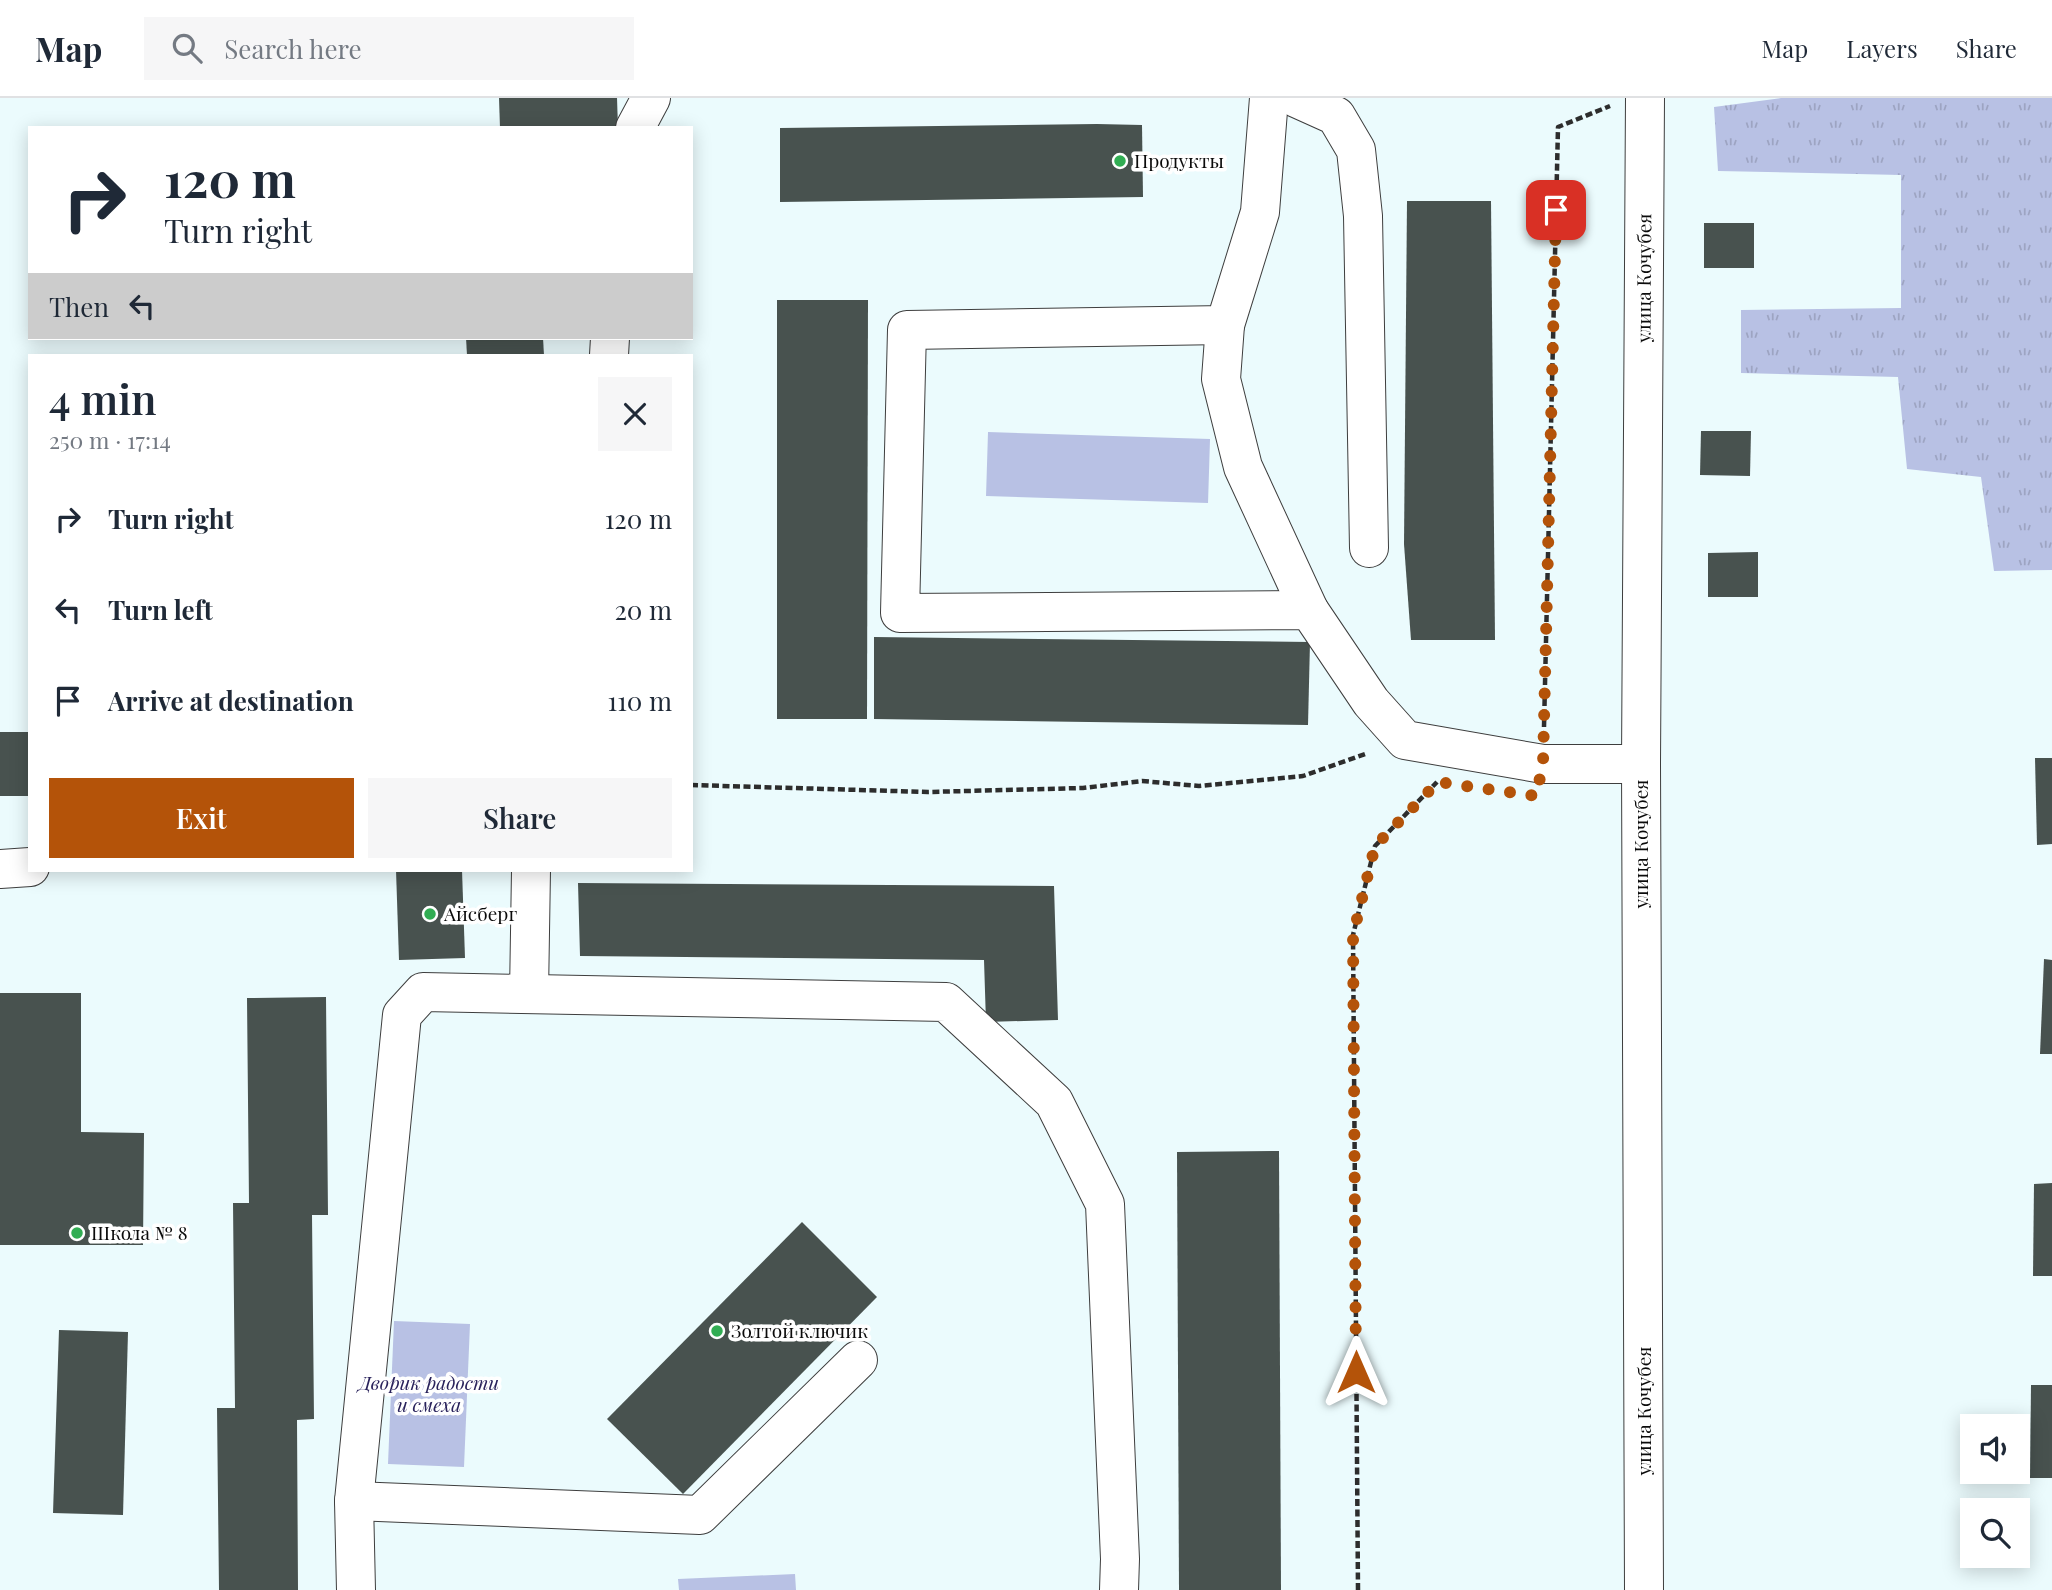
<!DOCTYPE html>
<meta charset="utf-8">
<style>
body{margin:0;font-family:"Playfair Display",serif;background:#f6f6f7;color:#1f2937;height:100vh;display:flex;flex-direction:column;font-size:26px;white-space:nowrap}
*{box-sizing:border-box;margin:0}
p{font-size:23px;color:#747a83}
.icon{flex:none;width:38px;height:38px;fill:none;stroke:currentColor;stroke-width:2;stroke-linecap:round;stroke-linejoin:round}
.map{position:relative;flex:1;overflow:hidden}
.drawer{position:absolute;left:28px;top:256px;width:665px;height:518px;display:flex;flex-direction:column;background:#fff;border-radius:0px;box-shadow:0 4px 18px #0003}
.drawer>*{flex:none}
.hud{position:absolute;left:28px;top:28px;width:665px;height:214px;border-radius:0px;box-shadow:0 4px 18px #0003;background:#fff;color:#1f2937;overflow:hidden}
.tools{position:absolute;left:1960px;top:1316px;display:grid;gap:14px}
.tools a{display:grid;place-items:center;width:70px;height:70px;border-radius:0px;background:#fff;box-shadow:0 4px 18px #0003;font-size:35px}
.pin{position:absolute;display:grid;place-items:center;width:60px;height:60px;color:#fff;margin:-30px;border-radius:14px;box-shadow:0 4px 10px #0006}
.me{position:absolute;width:77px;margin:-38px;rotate:0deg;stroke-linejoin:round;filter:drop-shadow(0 0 5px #0008)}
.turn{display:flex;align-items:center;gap:24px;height:147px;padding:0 21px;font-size:32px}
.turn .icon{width:91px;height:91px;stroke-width:2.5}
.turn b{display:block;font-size:49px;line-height:60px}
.then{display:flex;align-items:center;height:66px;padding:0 21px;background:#0003;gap:14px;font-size:26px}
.round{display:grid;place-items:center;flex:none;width:74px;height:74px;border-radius:0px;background:#f6f6f7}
.summary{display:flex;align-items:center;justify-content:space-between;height:119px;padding:0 21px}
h1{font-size:42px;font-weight:600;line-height:52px}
.primary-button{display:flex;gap:14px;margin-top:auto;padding:14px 21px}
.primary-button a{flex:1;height:80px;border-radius:0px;background:#b45309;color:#fff;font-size:28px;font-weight:600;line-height:80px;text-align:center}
.primary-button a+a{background:#f6f6f7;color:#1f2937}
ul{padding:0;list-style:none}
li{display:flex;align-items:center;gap:21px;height:91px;padding:0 21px}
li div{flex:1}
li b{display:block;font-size:26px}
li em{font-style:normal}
header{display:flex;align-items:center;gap:42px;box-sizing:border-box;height:98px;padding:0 35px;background:#fff;border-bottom:2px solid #e0e1e3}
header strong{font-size:33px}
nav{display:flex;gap:38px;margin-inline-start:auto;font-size:24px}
.search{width:490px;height:63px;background:#f6f6f7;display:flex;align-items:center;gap:18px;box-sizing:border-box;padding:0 24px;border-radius:0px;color:#747a83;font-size:26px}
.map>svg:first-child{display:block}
.grass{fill:url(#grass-tufts)}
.park{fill:#b8c1e4}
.building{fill:#48524f}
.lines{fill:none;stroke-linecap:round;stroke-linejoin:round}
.minor-casing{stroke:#3e3e3e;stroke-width:40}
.path{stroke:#2d2d2d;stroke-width:4.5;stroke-dasharray:7 3.5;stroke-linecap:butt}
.minor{stroke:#fff;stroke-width:38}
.route{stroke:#b45309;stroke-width:12;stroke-dasharray:0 21.6}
.poi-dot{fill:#31ad53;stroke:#fff;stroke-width:2.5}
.labels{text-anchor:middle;stroke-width:7;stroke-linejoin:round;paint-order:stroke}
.poi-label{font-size:19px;fill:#0b0b0b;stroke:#fff;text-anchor:start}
.street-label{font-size:19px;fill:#0b0b0b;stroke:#fff}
.park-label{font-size:19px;font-style:italic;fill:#29225b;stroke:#fff}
</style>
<header>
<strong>Map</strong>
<div class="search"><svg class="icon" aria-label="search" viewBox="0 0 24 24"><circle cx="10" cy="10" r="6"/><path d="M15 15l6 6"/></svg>Search here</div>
<nav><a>Map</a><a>Layers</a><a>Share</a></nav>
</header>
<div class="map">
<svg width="2052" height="1492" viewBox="0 0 2052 1492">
<defs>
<pattern id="grass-tufts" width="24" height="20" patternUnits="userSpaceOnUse" patternTransform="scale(1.75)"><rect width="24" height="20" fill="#b8c1e4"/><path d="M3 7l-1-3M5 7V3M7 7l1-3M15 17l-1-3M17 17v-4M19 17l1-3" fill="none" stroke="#9da4c2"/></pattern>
</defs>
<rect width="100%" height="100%" fill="#ebfbfd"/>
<path class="grass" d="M1781,0h271v472l-58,1 -13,-94 -74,-8 -9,-92 -157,-4v-63l160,-2v-133l-183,-4 -4,-64z"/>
<g class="park">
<path d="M988,334l222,7 -2,64 -222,-7z"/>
<path d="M394,1223l76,3 -6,143 -76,-3z"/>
<path d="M795,1476l1,16h-117l-1,-11z"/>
</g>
<g class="building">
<path d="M499,0h118l1,30h-118z"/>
<path d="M1097,26l45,1 1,72 -363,5v-74z"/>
<path d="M1407,103h84l4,439h-84l-7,-96z"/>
<rect x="1704" y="125" width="50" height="45"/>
<path d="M777,202h91l-1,419h-90z"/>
<path d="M466,240h77l1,17h-77z"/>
<path d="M1701,333h50l-1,45 -50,-1z"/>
<path d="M1758,454v45h-50v-44z"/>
<path d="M874,539l436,5 -2,83 -434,-6z"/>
<rect x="0" y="634" width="30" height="64"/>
<path d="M2035,660h17v86l-15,1z"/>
<path d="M396,772h66l3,88 -66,2z"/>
<path d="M578,785l476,3 4,134 -72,2 -2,-62 -404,-4z"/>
<path d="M2044,861l8,1v94h-12z"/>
<path d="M0,895h81v139l63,1 -1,112h-143z"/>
<path d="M326,899l2,218h-16l2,204 -17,1 1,170h-79l-2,-182h18l-2,-205h16l-2,-205z"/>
<path d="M1279,1053l2,439h-102l-2,-438z"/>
<path d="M2052,1085v93h-19l1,-92z"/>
<path d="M802,1124l75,75 -194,197 -76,-75z"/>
<path d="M59,1232l69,2 -5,183 -70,-2z"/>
<path d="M2031,1287h21v93h-22z"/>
</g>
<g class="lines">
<defs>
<g id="minor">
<path d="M1269,0l-9,114 -35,113 -318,5 -7,283 409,-3 62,92 34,38 138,24h98"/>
<path d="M1296,0l40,18 20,34 7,66 6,332"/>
<path d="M635,30l16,-30"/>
<path d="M1225,227l-4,54 22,88 66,143"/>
<path d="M609,257l1,-17"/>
<path d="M0,771l30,-2"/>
<path d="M529,896l2,-124"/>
<path d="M354,1403l346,14 158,-155"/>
<path d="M356,1492l-2,-89 48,-486 21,-23 523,10 108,100 51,102 15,355 -1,31"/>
<path id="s1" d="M1644,1492l-3,-826 4,-666"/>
</g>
</defs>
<use href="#minor" class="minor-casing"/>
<g class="path">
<path d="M1544,629l14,-600 52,-21"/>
<path d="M691,687l237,7 155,-4 59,-7 57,5 104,-10 65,-23"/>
<path d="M1358,1492l-5,-655 22,-89 62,-64"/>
</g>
<use href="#minor" class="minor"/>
</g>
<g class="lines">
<path class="route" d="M1356,1274l-3,-437 22,-89 63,-64 98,14 7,-32 13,-554"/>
</g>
<g class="poi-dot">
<circle cx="1120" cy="63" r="7"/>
<circle cx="430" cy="816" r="7"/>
<circle cx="77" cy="1135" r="7"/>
<circle cx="717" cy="1233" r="7"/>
</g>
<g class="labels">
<g class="poi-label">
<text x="1134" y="70">Продукты</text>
<text x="444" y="823">Айсберг</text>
<text x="91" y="1142">Школа № 8</text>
<text x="731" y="1240">Золтой ключик</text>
</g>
<g class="street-label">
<text dy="7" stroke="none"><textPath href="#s1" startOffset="1312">улица Кочубея</textPath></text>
<text transform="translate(1641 746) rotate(-90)" y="7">улица Кочубея</text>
<text transform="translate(1644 1313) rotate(-90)" y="7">улица Кочубея</text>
</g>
<g class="park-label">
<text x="429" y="1292">Дворик радости<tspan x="429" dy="22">и смеха</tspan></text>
</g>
</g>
</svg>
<div class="tools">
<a><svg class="icon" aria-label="sound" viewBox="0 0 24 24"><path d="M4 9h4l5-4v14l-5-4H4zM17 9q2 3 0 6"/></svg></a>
<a><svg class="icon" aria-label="search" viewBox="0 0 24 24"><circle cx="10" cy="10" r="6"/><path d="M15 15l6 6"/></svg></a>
</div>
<div class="pin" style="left:1556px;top:112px;background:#d93025"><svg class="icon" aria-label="arrive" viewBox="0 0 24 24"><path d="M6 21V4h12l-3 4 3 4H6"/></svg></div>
<svg class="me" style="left:1356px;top:1274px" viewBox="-20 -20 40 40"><path d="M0-17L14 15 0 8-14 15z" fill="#b45309" stroke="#fff" stroke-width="4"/></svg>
<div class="hud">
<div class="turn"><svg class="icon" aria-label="right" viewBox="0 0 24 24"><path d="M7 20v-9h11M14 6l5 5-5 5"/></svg><div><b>120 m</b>Turn right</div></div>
<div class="then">Then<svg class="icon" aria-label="left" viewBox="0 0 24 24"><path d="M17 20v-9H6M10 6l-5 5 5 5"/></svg></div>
</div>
<section class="drawer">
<div class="summary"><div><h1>4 min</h1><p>250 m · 17:14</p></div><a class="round"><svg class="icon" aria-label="close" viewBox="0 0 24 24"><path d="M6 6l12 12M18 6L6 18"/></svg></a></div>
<ul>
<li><svg class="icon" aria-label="right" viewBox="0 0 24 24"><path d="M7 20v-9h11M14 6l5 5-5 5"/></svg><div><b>Turn right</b></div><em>120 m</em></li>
<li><svg class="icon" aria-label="left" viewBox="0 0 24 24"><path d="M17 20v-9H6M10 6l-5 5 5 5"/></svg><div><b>Turn left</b></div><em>20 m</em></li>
<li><svg class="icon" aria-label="arrive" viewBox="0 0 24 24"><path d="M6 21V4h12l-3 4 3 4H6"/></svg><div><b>Arrive at destination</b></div><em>110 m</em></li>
</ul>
<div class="primary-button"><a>Exit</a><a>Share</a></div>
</section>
</div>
